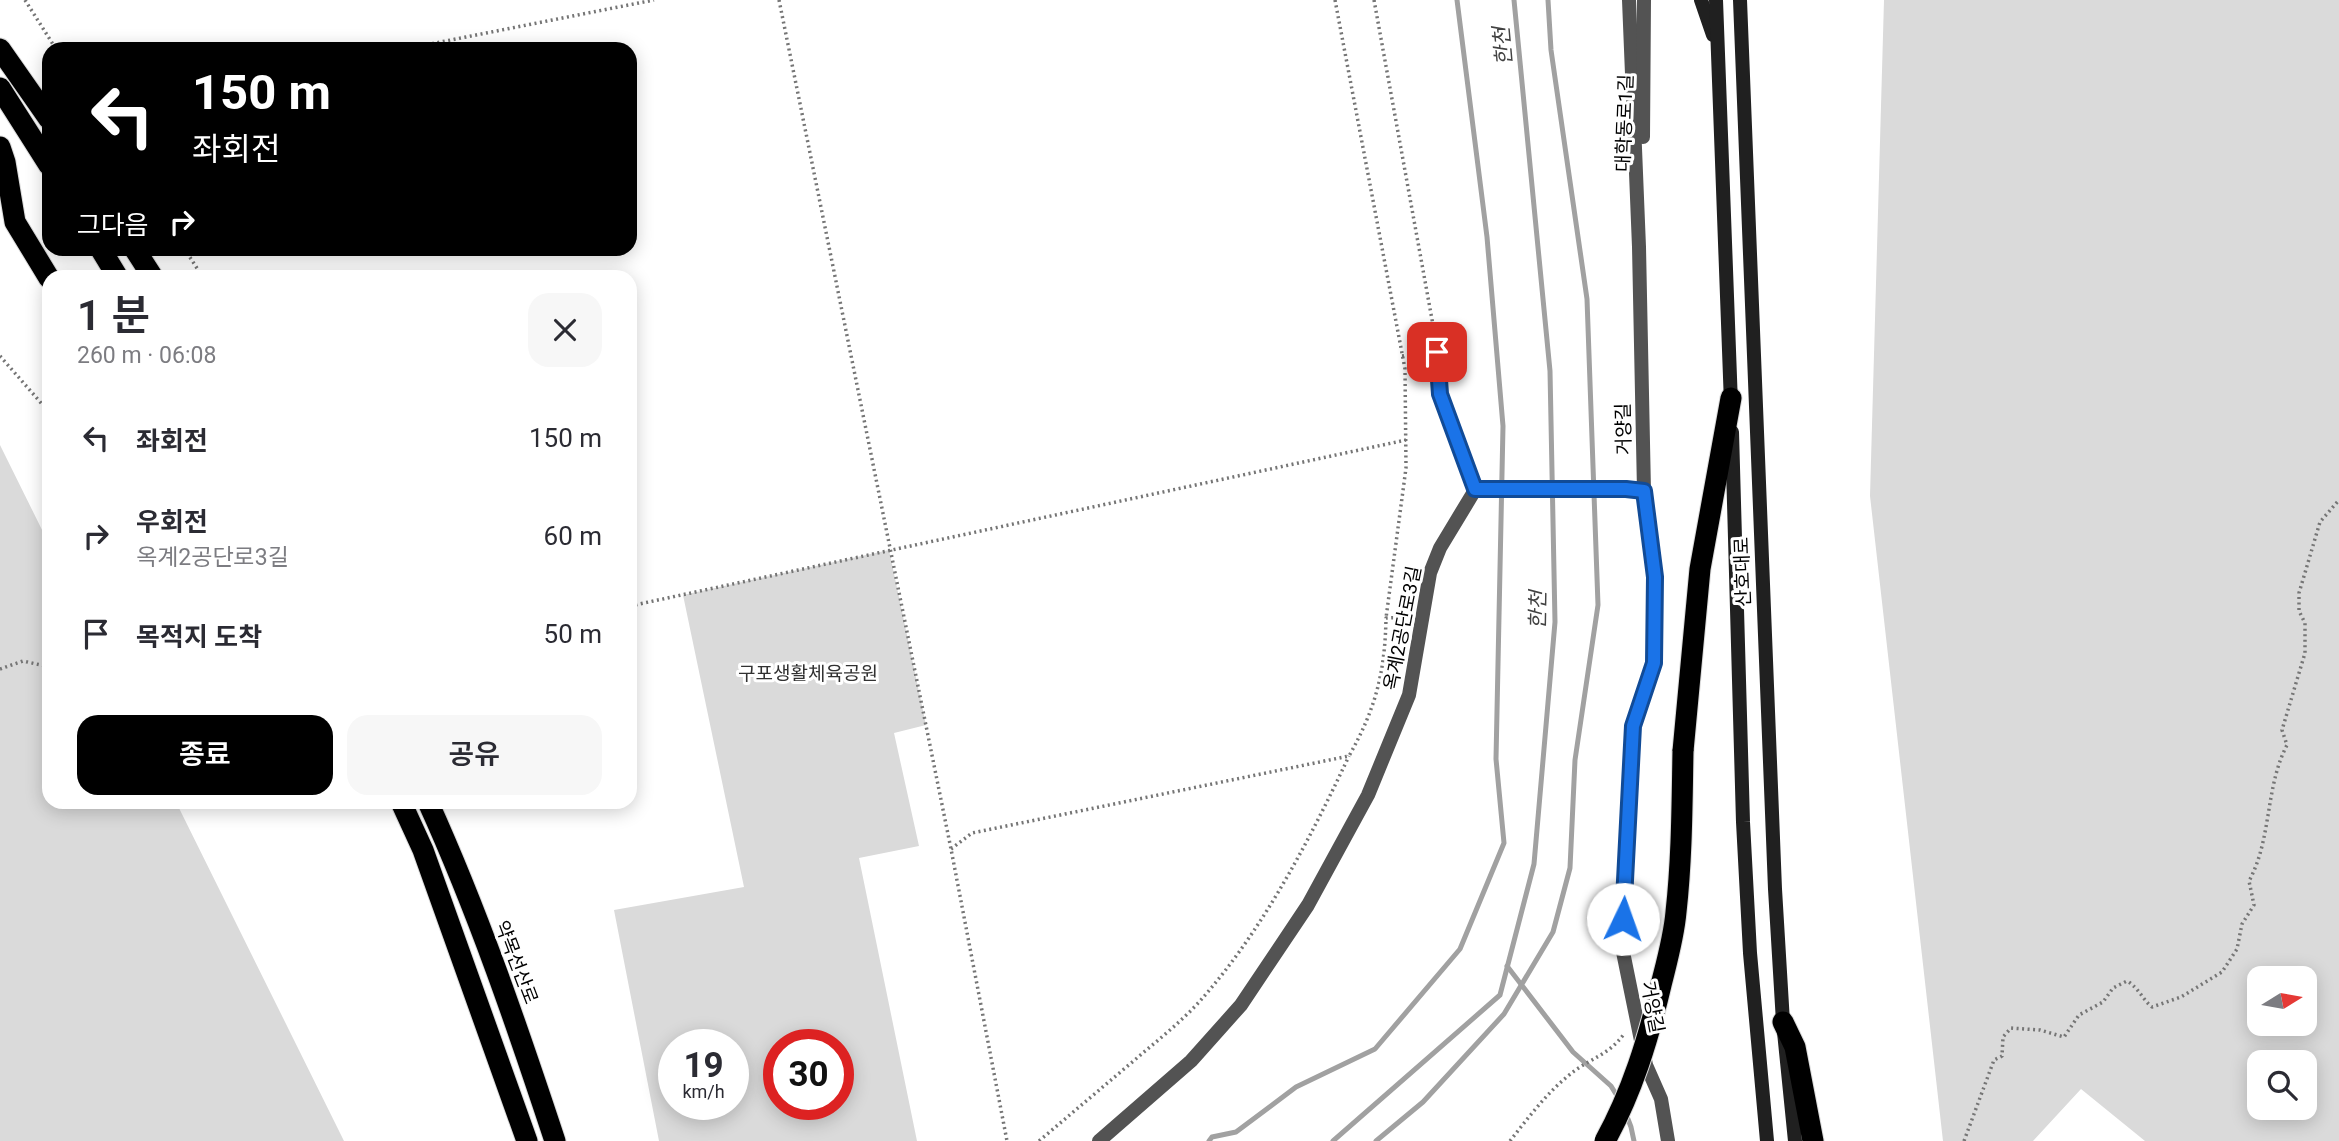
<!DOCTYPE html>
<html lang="ko">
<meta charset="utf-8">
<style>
body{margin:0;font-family:Roboto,"Noto Sans KR",sans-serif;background:#f7f7f7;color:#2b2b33;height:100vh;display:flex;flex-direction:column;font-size:26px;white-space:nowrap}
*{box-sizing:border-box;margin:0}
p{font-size:23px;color:#7c7c81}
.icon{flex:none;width:38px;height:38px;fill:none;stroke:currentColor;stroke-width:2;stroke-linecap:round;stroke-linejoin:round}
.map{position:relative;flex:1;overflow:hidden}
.details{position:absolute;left:42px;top:270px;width:595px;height:539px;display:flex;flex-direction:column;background:#fff;border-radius:21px;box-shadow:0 4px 18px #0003}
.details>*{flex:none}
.banner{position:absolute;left:42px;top:42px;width:595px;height:214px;border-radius:21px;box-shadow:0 4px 18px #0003;background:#000;color:#fff;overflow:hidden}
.needle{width:46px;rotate:79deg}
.buttons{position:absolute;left:2247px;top:966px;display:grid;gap:14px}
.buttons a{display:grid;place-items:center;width:70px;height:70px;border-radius:14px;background:#fff;box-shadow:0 4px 18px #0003;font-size:35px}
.speed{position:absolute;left:658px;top:1029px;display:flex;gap:14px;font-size:35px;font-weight:700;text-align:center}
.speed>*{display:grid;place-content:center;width:91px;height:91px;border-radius:50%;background:#fff;box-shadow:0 4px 18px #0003;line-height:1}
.speed small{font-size:18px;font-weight:400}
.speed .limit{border:10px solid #d22;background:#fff;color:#111}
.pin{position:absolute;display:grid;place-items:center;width:60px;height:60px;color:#fff;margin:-30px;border-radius:14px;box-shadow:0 4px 10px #0006}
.me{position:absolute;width:77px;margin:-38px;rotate:3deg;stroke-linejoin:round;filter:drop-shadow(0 0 5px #0008)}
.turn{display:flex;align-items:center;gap:24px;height:147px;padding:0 35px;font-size:32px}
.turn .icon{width:91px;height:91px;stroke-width:2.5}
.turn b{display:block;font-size:49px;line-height:60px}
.then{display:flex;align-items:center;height:66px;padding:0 35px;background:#0003;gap:14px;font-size:26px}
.round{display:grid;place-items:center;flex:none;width:74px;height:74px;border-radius:21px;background:#f7f7f7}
.summary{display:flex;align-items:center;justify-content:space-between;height:119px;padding:0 35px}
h1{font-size:42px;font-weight:600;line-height:52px}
.primary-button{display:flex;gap:14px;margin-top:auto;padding:14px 35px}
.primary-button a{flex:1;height:80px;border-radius:21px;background:#000;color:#fff;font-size:28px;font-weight:600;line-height:80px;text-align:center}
.primary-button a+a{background:#f7f7f7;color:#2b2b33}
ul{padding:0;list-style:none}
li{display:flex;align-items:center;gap:21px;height:98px;padding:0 35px}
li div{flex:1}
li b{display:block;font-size:26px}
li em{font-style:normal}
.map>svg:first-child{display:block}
.green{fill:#dadada;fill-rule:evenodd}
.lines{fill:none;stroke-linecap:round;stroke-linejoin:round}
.stream{stroke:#a1a1a1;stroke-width:5}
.highway-casing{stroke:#dbdbdb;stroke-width:23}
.path{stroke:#757575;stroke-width:3.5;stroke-dasharray:2 3.5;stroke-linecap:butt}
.street{stroke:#535353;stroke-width:14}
.secondary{stroke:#202020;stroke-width:14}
.highway{stroke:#000;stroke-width:21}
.highway-bridge-casing{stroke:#dbdbdb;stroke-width:23;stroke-linecap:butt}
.highway-bridge{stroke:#000;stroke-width:21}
.route-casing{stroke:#114b97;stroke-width:18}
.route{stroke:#1a73e8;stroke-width:12}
.labels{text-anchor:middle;stroke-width:6;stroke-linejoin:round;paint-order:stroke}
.street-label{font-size:19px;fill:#000;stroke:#fff}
.park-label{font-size:19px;fill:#313131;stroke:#fff}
.water-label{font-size:21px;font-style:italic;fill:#424242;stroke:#fff}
</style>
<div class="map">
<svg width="2339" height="1141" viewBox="0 0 2339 1141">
<rect width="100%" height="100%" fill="#fff"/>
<g class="green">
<path d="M1884,0h455v1141h-194l-64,-52 -48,52h-90l-73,-645zM2259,978h46v46h-46zM2259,1062h46v46h-46z"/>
<path d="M0,445l49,99v258h127l168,339h-344z"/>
<path d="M889,550l37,175 -32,8 25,113 -60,12 58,283h-258l-45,-231 130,-23 -61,-292zM674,1045h59v59h-59zM779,1045h59v59h-59z"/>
</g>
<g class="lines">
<g class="stream">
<path d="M1507,966l66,86 38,34 8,13"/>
<path d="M1626,1114l5,13 3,14"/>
<path d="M1209,1141l3,-4 24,-5 60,-45 79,-38 85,-100 44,-106 -8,-84 7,-333 -16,-189 -30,-237"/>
<path d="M1333,1141l167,-146 34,-131 21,-242 -5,-251 -36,-371"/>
<path d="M1376,1141l47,-39 81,-88 49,-82 17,-64 5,-108 23,-155 -11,-306 -36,-249 -3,-50"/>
</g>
<defs>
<g id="highway">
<path d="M0,49l49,70"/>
<path d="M0,88l49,77"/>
<path d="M0,147l5,15 10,60 34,56"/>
<path d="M100,248l17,28"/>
<path d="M134,248l18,28"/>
<path d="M1683,751l17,-182 31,-171"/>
<path d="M401,802l22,48 104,291"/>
<path d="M428,802c50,110 89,224 127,339"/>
<path d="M1783,1022l12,25 18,94"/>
</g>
</defs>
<use href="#highway" class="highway-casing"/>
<g class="path">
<path d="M25,0l31,49"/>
<path d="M779,0l172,849 56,292"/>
<path d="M1335,0l70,369 1,99 -20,150"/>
<path d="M1374,0l61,336"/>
<path d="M405,49l249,-49"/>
<path d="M184,248l18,28"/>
<path d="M0,356l49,56"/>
<path d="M1402,356l19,-2"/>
<path d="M630,606l776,-166"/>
<path d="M0,669l23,-8 22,5 4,-2"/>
<path d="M951,849l21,-16 377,-77c27,-48 36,-84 37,-138l22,-1"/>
<path d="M1039,1141c33,-28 65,-55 98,-83 21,-18 44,-36 63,-57 63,-71 109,-160 149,-245"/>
<path d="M1510,1141c18,-23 36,-47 58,-65 21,-18 39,-19 56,-42"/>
<path d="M1964,1141l30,-81 8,-4 1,-19 8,-9 29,2 24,7 15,-22 24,-13 10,-14 14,-7c12,7 15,18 25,26l29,-10 41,-25 15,-23 5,-25 12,-19 -5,-24c23,-42 16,-94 38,-136l-5,-15 23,-77v-30l-6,-12v-18l21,-71 19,-22"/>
</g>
<g class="street">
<path d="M1629,0l10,247 5,244 11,86 -1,86 -21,63 -11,221 24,118 15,34 7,42"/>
<path d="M1643,137l1,-137"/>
<path d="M1475,490l151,-1 18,2"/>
<path d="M1099,1141l92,-80 50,-56 67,-100 60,-110 41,-100 21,-122 10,-25 35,-58 -35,-96 -3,-42"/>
</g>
<g class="secondary">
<path d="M1701,0l12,35"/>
<path d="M1716,0l15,404"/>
<path d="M1740,0l35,889 8,133 12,119"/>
<path d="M1732,432l11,390 7,131 17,188"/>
</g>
<use href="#highway" class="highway"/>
<defs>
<path id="highway-bridge" d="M1605,1141c27,-49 43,-101 56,-156 6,-24 13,-49 15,-73 6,-54 6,-108 7,-161"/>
</defs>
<use href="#highway-bridge" class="highway-bridge-casing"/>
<use href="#highway-bridge" class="highway-bridge"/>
</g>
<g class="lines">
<defs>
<path id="route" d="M1437,352l3,42 35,95h151l18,2 11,86 -1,86 -21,63 -10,193"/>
</defs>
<use href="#route" class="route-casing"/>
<use href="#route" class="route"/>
</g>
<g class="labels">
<g class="street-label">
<text transform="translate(1624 123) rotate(-88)" y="7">대학동로1길</text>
<text transform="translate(1623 429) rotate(-91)" y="7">거양길</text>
<text transform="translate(1742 572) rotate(-92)" y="7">산호대로</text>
<text transform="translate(1402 628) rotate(-79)" y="7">옥계2공단로3길</text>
<text transform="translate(517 962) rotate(69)" y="7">약목선산로</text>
<text transform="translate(1653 1007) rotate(79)" y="7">거양길</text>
</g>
<g class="park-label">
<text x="808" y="680">구포생활체육공원</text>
</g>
<g class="water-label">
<text transform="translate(1503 46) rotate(-95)" y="7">한천</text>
<text transform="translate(1538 610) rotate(-89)" y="7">한천</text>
</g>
</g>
</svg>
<div class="buttons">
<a><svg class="needle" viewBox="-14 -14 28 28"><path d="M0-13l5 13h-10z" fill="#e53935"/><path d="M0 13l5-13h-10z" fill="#7c7c81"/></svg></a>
<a><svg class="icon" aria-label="search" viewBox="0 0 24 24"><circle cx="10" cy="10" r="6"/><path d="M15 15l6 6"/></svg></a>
</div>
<div class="speed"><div>19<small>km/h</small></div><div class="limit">30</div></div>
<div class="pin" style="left:1437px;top:352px;background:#d93025"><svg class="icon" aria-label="arrive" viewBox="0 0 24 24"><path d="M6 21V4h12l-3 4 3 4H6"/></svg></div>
<svg class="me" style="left:1623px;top:919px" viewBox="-20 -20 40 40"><circle r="19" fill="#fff"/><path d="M0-13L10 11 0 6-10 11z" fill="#1a73e8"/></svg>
<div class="banner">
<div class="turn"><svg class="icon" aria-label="left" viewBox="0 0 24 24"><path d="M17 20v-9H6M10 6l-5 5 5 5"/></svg><div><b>150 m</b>좌회전</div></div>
<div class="then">그다음<svg class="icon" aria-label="right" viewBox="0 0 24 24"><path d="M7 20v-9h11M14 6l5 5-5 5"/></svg></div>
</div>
<section class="details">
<div class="summary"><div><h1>1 분</h1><p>260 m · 06:08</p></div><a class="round"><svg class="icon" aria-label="close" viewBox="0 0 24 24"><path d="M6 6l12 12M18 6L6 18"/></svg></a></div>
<ul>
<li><svg class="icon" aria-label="left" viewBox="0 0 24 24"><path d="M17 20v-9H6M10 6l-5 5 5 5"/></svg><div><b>좌회전</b></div><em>150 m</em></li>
<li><svg class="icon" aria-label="right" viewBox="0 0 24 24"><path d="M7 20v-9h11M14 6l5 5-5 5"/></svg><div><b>우회전</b><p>옥계2공단로3길</p></div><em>60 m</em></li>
<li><svg class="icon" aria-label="arrive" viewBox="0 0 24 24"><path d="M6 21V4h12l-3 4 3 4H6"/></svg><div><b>목적지 도착</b></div><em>50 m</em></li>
</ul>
<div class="primary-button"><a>종료</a><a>공유</a></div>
</section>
</div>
